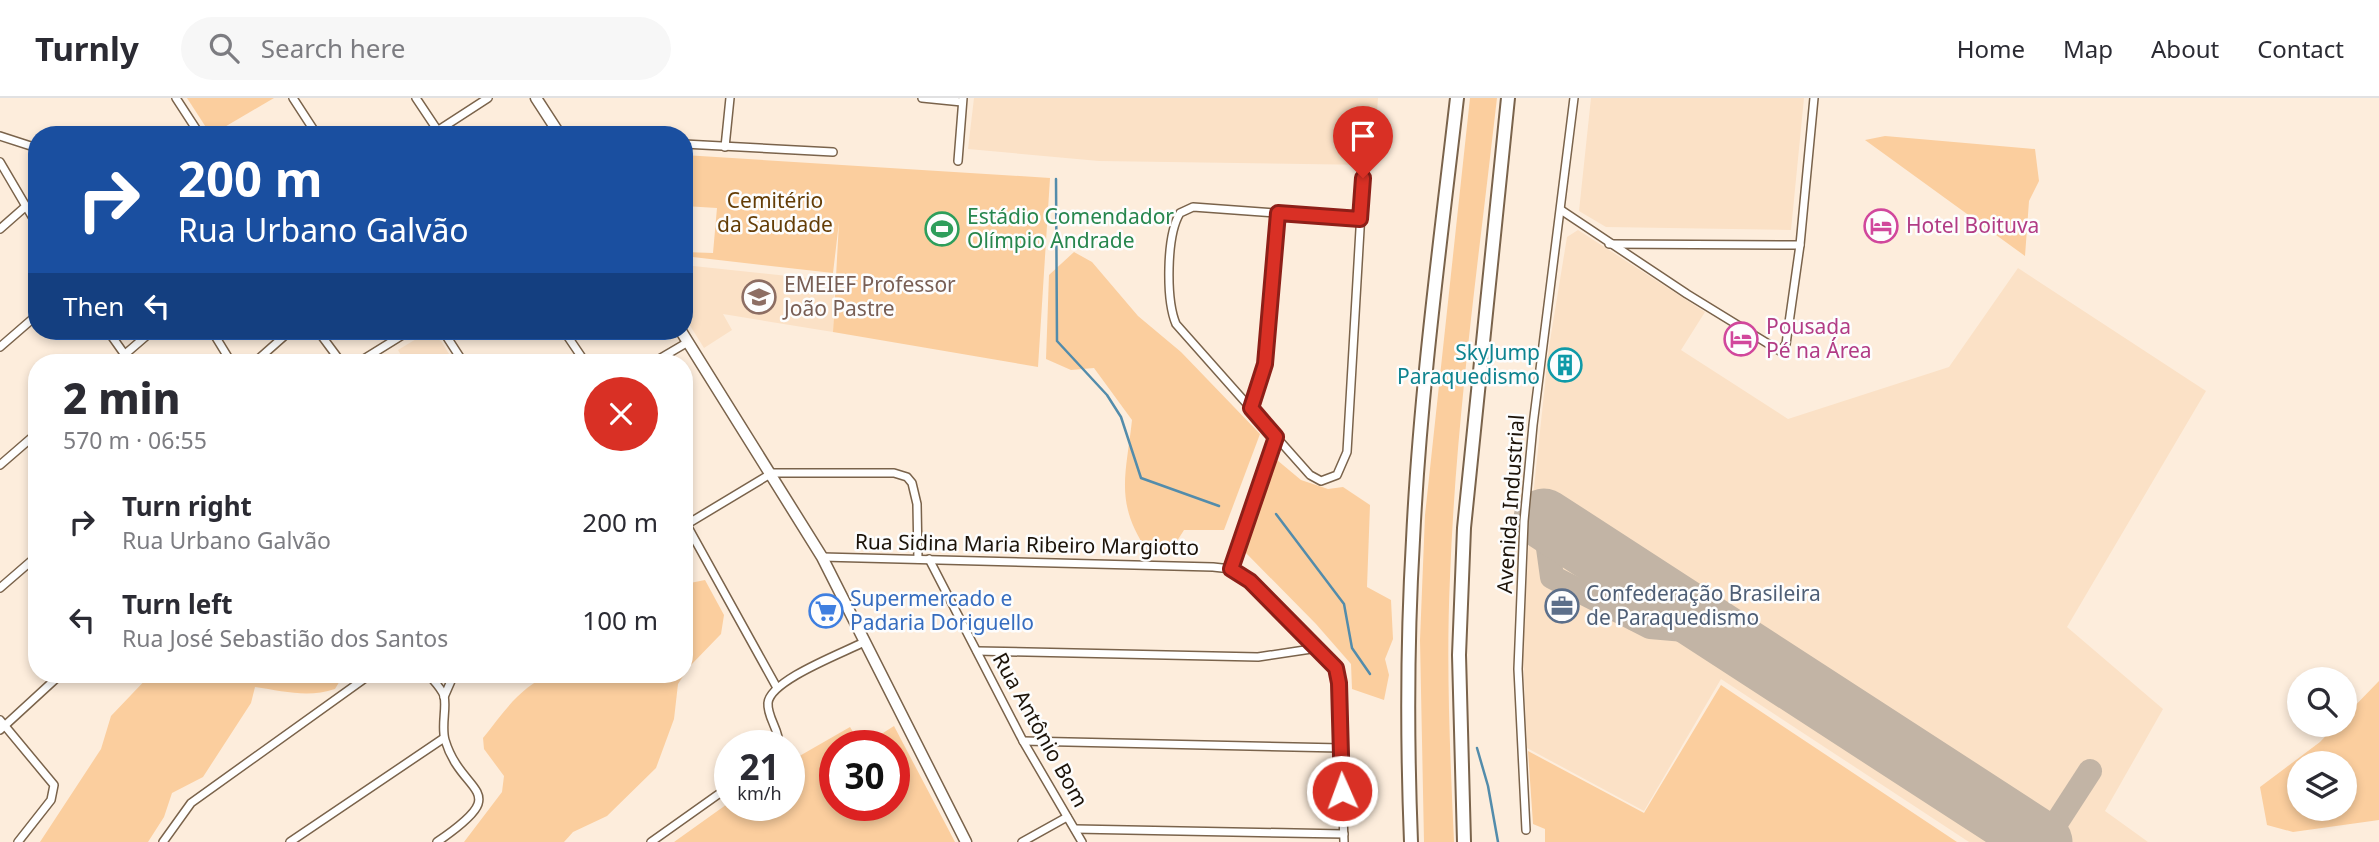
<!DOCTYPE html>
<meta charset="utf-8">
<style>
body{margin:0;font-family:"Noto Sans",sans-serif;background:#f7f7f7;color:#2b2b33;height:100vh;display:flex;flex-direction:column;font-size:26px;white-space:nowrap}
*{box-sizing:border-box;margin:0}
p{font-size:23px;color:#7c7c81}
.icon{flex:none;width:38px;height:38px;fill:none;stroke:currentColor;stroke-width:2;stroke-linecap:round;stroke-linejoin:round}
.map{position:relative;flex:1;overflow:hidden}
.details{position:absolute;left:28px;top:256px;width:665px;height:329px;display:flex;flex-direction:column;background:#fff;border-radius:28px;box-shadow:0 4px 10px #0003}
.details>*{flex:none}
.guide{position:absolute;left:28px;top:28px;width:665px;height:214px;border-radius:28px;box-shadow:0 4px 10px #0003;background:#1a4fa0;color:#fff;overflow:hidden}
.tools{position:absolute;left:2287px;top:569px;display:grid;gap:14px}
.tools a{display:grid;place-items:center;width:70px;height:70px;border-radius:50%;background:#fff;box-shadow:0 4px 10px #0003;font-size:35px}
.speed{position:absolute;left:714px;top:632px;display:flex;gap:14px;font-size:35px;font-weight:700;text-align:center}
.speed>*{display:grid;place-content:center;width:91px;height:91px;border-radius:50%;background:#fff;box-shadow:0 4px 10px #0003;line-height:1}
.speed small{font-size:18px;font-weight:400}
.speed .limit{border:10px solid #d22;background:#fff;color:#111}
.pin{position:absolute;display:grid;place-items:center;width:60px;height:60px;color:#fff;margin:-72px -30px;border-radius:50% 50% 50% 0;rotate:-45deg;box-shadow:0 0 7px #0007}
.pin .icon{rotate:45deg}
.me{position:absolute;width:77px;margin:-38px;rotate:358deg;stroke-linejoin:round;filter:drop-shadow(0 0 5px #0008)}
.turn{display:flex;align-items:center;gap:24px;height:147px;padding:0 35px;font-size:32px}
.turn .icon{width:91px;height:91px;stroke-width:2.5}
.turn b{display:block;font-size:49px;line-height:60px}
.then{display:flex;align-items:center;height:66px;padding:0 35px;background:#0003;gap:14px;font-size:26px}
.round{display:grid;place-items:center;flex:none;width:74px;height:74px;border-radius:37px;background:#f7f7f7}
.headline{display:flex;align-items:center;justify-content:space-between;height:119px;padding:0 35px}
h1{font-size:42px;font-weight:800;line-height:52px}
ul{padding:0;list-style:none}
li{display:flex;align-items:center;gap:21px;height:98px;padding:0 35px}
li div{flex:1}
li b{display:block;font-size:26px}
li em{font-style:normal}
header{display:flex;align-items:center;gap:42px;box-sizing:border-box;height:98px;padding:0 35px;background:#fff;border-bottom:2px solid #e1e1e2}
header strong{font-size:33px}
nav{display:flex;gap:38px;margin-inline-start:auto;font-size:24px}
.search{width:490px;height:63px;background:#f7f7f7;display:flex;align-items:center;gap:18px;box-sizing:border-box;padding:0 24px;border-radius:38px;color:#7c7c81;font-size:26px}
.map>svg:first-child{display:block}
.built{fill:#fbe1c6}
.green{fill:#fbce9e;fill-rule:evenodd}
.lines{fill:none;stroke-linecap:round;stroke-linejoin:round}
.stream{stroke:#538cab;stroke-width:2.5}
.taxiway{stroke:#c2b4a5;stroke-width:24}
.runway{stroke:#c2b4a5;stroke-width:61}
.minor-casing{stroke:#7a634b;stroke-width:10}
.secondary-casing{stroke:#7a634b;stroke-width:13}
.motorway-casing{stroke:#7a634b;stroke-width:16}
.minor{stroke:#fff;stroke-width:7}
.secondary{stroke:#fff;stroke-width:10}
.motorway{stroke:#fff;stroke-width:12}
.route-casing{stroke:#8d1f18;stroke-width:18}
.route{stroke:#d93025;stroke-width:12}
.labels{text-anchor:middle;stroke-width:5;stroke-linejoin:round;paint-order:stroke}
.park-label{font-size:21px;fill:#643d06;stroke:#fdfdfd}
.leisure-label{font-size:21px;fill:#27864d;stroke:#fdfdfd;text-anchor:start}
.hotel-label{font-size:21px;fill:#b23c85;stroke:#fdfdfd;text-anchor:start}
.education-label{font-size:21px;fill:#785e54;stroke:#fdfdfd;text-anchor:start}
.culture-label{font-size:21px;fill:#0d838f;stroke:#fdfdfd;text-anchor:end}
.street-label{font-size:21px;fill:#1c1309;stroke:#fdfdfd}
.service-label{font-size:21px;fill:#4e5e75;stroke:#fdfdfd;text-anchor:start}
.shop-label{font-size:21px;fill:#366cbe;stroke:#fdfdfd;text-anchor:start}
</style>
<header>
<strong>Turnly</strong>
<div class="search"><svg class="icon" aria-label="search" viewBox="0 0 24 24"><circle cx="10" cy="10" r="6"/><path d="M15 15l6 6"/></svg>Search here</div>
<nav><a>Home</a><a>Map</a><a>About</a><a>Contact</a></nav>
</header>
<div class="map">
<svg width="2379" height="744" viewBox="0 0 2379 744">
<rect width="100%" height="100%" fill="#fdeddc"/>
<g class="built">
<path d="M974,0h404l-5,67 -274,-4 -131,-12z"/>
<path d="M1591,0h213l-13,132 -185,-3 -27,-16z"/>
<path d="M1578,132l127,82 -24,38 107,69 161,-52 69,-99 188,123 -139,236 96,82 -58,102 43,31h-179l-248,-163 -77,132 -117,-63 -4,-92 6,-122 20,-187 18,-110z"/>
<path d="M684,167l151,16 -2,51 -110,-18 9,16 -28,18 -20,-32z"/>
<path d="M426,235l15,8 13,21h-49l-7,-12z"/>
</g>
<g class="green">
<path d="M187,0h87l-63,37z"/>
<path d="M1470,0h27c-18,159 -41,319 -47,479 -4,88 0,177 4,265h-30l-4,-202 5,-125z"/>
<path d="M1885,38l150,13 4,32 -10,20 -4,55 -160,-116z"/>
<path d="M684,57l366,23 -12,189 -205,-35 6,-110 -6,51 -149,-17v-4l29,1 4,-45 -33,-2z"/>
<path d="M1074,154l18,10 46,54 43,36 79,82 -36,96h-40l-12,19 -24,3c-34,-50 -22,-76 -16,-132l-38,-52 -23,2 -25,-11 3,-84z"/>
<path d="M1277,362l24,20 27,9 15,-2 27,18 -3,82 24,13 2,39 -8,20 4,16 -5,25 -32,-11 -1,-25 -35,-40 -71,-72z"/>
<path d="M705,482l19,35 -3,19 -32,33 -11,17 -4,35 -18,49 -49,48 -34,16 -9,10h-100l38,-50 2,-16 -20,-27 -1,-11c21,-26 37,-52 69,-64h132v-82l6,-9z"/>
<path d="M151,576h193l-9,15c-27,9 -52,2 -80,-2l-4,16 -48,74 -31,16 -8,24 -16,25h-108l61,-93 10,-33z"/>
<path d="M2379,583v139l-86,12 -26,-7 -7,-38 60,-45 16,-17 9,-1v-8zM2300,665h45v45h-45z"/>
<path d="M1721,587l236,157h-412v-13l-12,-5 -5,-73 116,62z"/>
<path d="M894,628l61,116h-281l56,-40v3h59v-43l61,-35 11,18 -26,1v59h59v-59l-30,-1z"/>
</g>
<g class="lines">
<g class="stream">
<path d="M1056,81l1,162 50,54 14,22 20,61 78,28"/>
<path d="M1276,416l68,90 8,44 18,26"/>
<path d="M1477,650l11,38 10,56"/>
</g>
<g class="taxiway">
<path d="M1544,421l8,58 98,50 69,6"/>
<path d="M1618,469l17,52"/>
<path d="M2044,744l46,-71"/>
</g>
<path class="runway" d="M1544,421l498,323"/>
<defs>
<g id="minor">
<path d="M176,0l24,37"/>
<path d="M293,0l24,37"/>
<path d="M416,0l24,36"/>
<path d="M922,0l40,4"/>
<path d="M431,37l57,-37"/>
<path d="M0,38l37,12"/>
<path d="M684,46l149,8"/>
<path d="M725,49l5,-49"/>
<path d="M958,63l5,-63"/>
<path d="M0,64l37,63"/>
<path d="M1561,112l126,84 93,57 6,-7 14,-99 14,-147"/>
<path d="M1360,121l-167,-12 -13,6c-14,23 -14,87 -4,111l134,151 11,6 16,-6 10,-23 16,-274"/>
<path d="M0,131l25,-22"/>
<path d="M1609,146l191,1"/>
<path d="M108,233l17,24"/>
<path d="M212,233l19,31"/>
<path d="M318,233l23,31"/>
<path d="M443,233l20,31"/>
<path d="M564,233l21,31"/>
<path d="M0,249l37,-32"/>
<path d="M116,264l36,-31"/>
<path d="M255,264l35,-31"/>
<path d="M359,264l50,-31"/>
<path d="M654,264l34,-20"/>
<path d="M1251,310l14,-44 13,-151"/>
<path d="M0,367l37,-32"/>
<path d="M684,422l92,166"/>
<path d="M684,428l88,-53h122l13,4 5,6 5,21 1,55"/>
<path d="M822,459l391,10 18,2 12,7 84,81 11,17 6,168"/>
<path d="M929,461l94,182 59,101"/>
<path d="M1231,471l45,-132"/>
<path d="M0,490l37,-32"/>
<path d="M977,553l281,6 60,-9"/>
<path d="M428,576c5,6 14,15 16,22 3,11 -3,30 1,44 17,57 71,48 -8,102"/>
<path d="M444,599l10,-23"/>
<path d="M0,622l54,65 -3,15 -33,42"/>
<path d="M0,632l61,-56"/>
<path d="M1023,643l318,7"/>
<path d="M779,648c1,-16 -12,-28 -11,-43 2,-23 75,-50 96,-61"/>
<path d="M1075,731l269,5"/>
<path d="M1526,732l-8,-161 6,-148 9,-96 41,-327"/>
<path d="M163,744l28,-39 180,-129"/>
<path d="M290,744l154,-104"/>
<path d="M651,744l79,-56"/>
<path d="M1022,744l45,-25"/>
</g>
<g id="secondary">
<path d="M536,0l24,37"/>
<path d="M681,233l141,226 144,285"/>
</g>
<g id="motorway">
<path d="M1411,744c-4,-100 -4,-201 2,-302 7,-147 27,-295 44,-442"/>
<path d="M1464,744l-5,-187 5,-127 44,-430"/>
</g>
</defs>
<use href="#minor" class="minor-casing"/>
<use href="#secondary" class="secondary-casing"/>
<use href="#motorway" class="motorway-casing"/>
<use href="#minor" class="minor"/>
<use href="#secondary" class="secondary"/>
<use href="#motorway" class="motorway"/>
</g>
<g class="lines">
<defs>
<path id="route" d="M1342,693l-3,-108 -3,-15 -86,-87 -19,-12 45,-132 -25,-29 14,-44 13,-151 82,6 3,-41"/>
</defs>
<use href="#route" class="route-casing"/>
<use href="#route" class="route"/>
</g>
<defs>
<symbol id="hotel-ring" viewBox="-11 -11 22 22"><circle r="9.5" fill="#fdfdfd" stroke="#d1479c" stroke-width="1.5"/><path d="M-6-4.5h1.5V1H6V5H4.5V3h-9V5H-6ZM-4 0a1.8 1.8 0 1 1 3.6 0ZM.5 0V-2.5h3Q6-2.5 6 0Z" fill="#d1479c"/></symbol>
<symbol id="stadium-ring" viewBox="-11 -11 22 22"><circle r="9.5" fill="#fdfdfd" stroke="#2e9e5b" stroke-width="1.5"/><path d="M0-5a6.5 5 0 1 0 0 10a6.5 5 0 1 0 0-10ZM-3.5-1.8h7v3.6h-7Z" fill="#2e9e5b"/></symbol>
<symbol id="school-ring" viewBox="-11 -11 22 22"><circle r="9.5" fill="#fdfdfd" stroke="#8d6e63" stroke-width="1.5"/><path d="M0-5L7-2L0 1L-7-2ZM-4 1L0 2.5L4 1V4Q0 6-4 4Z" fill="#8d6e63"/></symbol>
<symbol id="building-ring" viewBox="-11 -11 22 22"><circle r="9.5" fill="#fdfdfd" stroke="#0f9aa8" stroke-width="1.5"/><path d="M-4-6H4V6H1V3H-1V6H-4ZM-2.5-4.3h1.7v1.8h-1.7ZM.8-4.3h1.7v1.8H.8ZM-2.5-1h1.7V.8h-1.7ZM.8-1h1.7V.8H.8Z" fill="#0f9aa8"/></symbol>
<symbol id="office-ring" viewBox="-11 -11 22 22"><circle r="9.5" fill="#fdfdfd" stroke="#5c6f8a" stroke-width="1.5"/><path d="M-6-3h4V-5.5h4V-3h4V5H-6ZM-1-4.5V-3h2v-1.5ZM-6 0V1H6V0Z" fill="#5c6f8a"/></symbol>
<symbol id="supermarket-ring" viewBox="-11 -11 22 22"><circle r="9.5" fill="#fdfdfd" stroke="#3f7fe0" stroke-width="1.5"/><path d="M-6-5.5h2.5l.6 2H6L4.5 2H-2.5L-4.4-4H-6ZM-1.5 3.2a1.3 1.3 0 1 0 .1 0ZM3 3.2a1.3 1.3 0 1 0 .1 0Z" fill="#3f7fe0"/></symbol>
</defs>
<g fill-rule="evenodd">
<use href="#hotel-ring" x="1862" y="109" width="38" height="38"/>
<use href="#stadium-ring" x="923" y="112" width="38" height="38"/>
<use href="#school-ring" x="740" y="180" width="38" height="38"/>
<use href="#hotel-ring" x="1722" y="222" width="38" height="38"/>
<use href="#building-ring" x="1546" y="248" width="38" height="38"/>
<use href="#office-ring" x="1543" y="489" width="38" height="38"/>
<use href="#supermarket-ring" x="807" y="494" width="38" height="38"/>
</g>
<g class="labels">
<g class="park-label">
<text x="775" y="110">Cemitério<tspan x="775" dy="24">da Saudade</tspan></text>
</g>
<g class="leisure-label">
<text x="967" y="126">Estádio Comendador<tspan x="967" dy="24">Olímpio Andrade</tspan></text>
</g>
<g class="hotel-label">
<text x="1906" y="135">Hotel Boituva</text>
<text x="1766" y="236">Pousada<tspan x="1766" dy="24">Pé na Área</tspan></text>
</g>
<g class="education-label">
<text x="784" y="194">EMEIEF Professor<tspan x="784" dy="24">João Pastre</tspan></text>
</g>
<g class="culture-label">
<text x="1540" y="262">SkyJump<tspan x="1540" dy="24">Paraquedismo</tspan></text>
</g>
<g class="street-label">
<text transform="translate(1511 406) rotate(-86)" y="7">Avenida Industrial</text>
<text transform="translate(1027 447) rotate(1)" y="7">Rua Sidina Maria Ribeiro Margiotto</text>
<text transform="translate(1040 632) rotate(61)" y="7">Rua Antônio Bom</text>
</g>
<g class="service-label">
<text x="1586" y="503">Confederação Brasileira<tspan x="1586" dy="24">de Paraquedismo</tspan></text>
</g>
<g class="shop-label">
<text x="850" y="508">Supermercado e<tspan x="850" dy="24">Padaria Doriguello</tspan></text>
</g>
</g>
</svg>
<div class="tools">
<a><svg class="icon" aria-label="search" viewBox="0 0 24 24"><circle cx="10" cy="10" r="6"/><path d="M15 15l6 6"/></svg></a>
<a><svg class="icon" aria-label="layers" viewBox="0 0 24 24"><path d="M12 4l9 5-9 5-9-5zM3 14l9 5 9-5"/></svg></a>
</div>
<div class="speed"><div>21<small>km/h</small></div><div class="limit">30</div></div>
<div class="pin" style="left:1363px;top:80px;background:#d93025"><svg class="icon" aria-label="arrive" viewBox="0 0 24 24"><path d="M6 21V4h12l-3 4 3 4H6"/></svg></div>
<svg class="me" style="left:1342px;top:693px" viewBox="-20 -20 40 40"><circle r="17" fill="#d93025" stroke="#fff" stroke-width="3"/><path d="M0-11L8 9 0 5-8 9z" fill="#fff"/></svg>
<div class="guide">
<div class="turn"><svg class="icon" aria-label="right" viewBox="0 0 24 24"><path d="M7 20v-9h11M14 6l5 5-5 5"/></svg><div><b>200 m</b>Rua Urbano Galvão</div></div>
<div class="then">Then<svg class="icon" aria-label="left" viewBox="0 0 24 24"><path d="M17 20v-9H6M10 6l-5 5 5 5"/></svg></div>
</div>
<section class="details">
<div class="headline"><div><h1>2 min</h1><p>570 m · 06:55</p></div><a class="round" style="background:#d93025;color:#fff"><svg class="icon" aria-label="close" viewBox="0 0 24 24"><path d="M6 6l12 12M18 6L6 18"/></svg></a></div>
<ul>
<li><svg class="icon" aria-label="right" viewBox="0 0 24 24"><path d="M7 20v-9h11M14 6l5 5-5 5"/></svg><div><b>Turn right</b><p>Rua Urbano Galvão</p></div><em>200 m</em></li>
<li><svg class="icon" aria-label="left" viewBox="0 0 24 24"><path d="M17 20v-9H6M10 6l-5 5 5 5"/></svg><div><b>Turn left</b><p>Rua José Sebastião dos Santos</p></div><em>100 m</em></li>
</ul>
</section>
</div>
